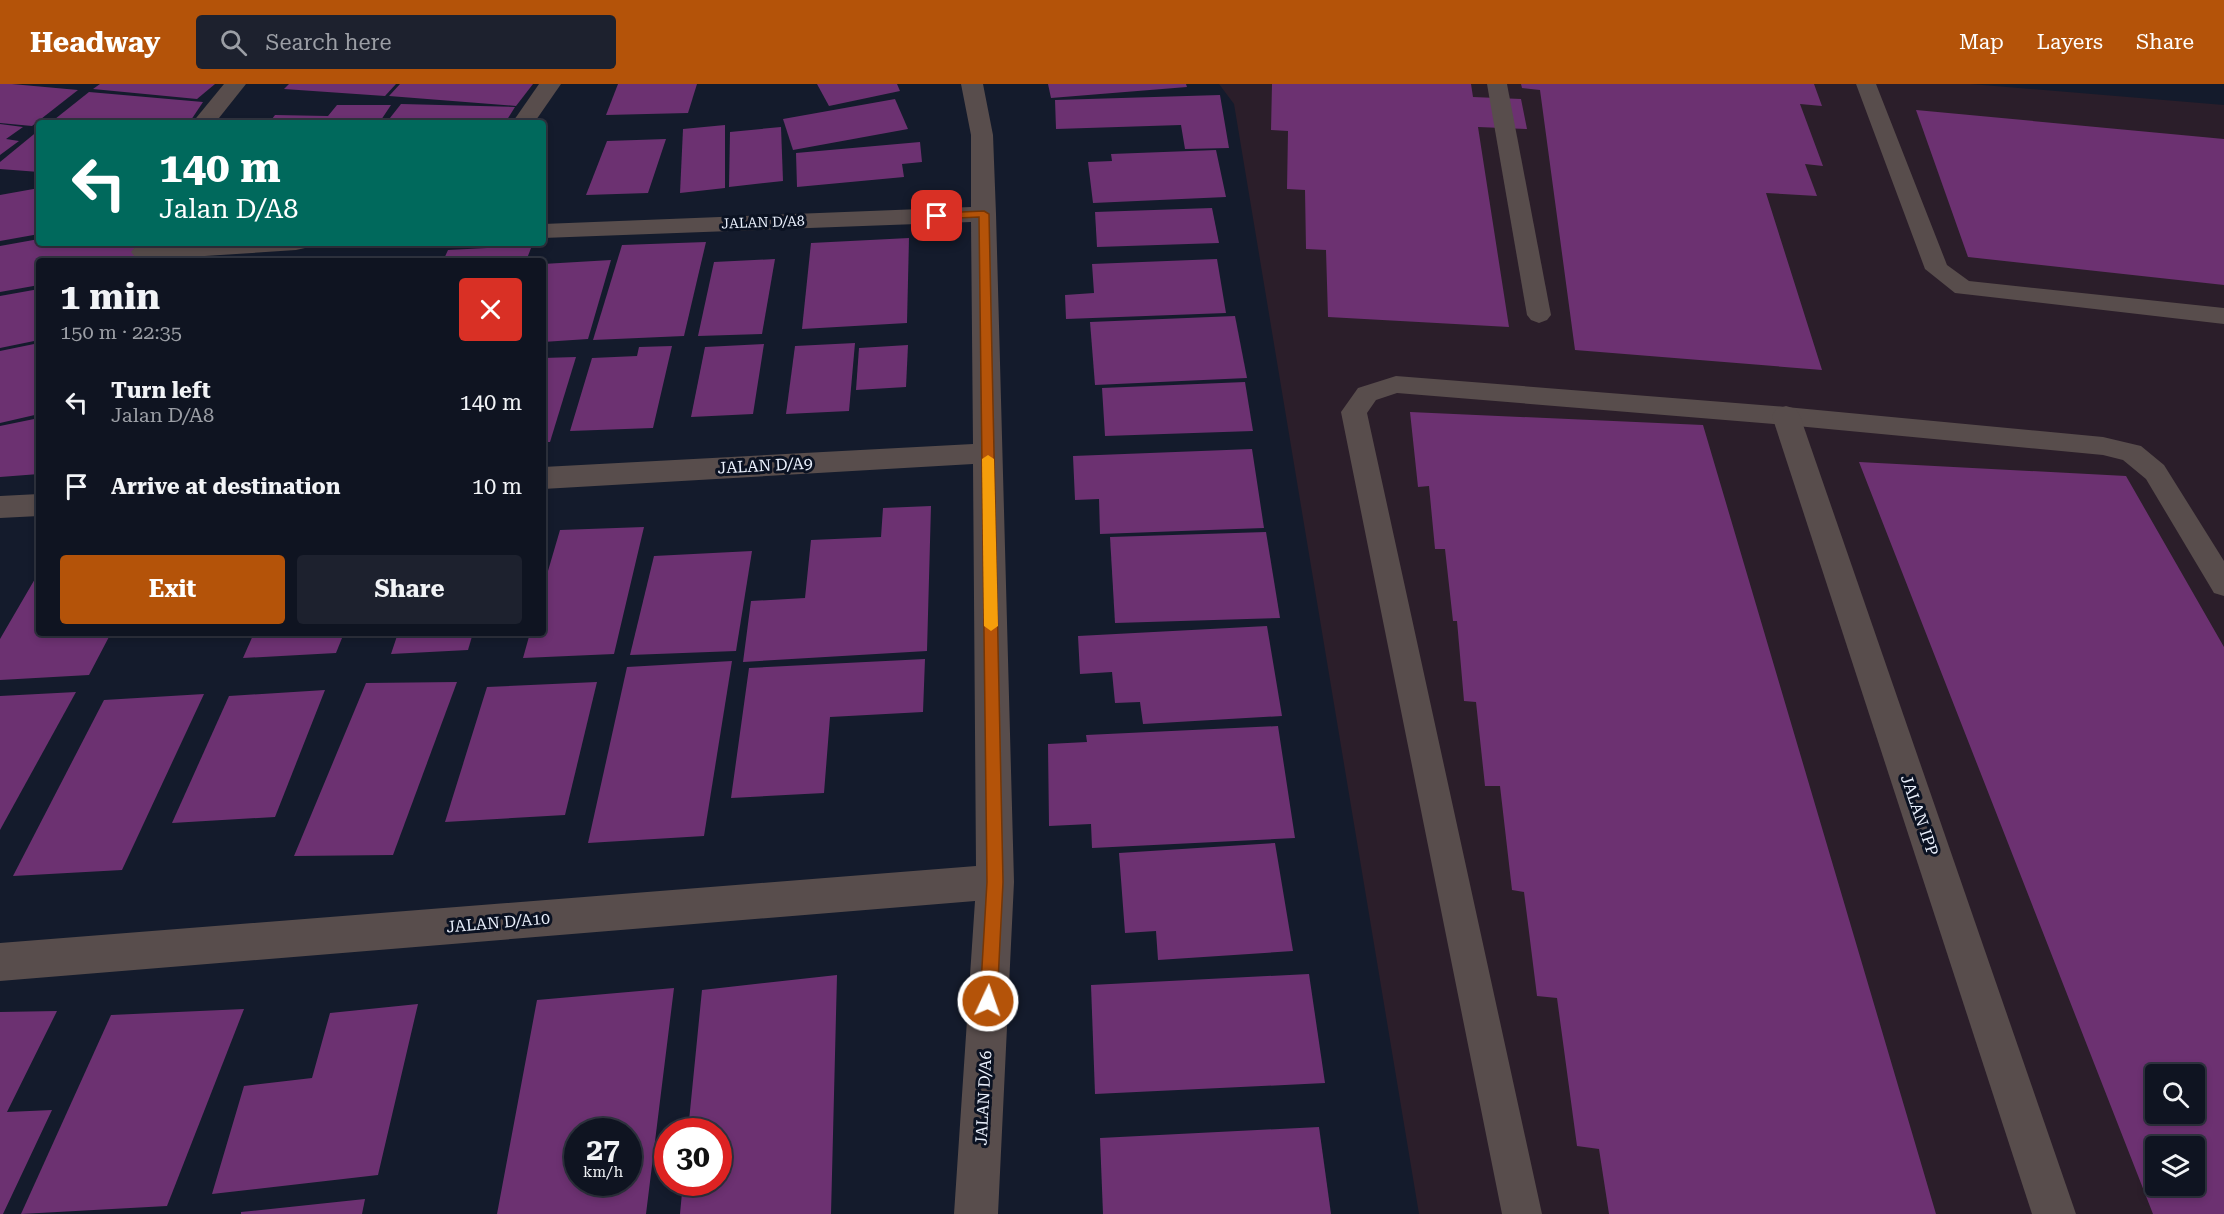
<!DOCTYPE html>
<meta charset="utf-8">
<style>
body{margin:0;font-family:"Roboto Serif",serif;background:#1d212e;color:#f1f3f6;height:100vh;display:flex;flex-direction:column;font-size:22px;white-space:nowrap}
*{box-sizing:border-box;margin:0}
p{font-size:20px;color:#9b9ea5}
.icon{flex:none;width:33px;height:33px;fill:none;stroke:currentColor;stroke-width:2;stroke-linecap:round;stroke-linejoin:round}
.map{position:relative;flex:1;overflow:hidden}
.details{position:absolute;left:36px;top:174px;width:510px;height:378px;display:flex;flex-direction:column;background:#0f1421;border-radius:6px;box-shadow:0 3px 9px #0003,0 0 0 2px #2f333f}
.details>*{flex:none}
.top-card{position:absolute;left:36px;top:36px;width:510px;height:126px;border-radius:6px;box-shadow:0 3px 9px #0003,0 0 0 2px #2f333f;background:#00695c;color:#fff;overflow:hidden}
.buttons{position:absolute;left:2145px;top:980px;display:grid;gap:12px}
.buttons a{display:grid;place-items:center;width:60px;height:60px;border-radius:6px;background:#0f1421;box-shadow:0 3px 9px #0003,0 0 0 2px #2f333f;font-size:30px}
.speed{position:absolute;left:564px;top:1034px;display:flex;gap:12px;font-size:30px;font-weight:700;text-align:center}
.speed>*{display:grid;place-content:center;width:78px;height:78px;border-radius:50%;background:#0f1421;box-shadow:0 3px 9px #0003,0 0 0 2px #2f333f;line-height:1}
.speed small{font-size:15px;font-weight:400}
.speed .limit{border:9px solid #d22;background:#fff;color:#111}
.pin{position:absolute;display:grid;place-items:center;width:51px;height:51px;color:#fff;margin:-26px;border-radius:12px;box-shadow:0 3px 9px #0006}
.me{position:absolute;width:66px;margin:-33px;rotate:3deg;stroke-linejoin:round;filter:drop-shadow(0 0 4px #0008)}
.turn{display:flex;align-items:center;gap:21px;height:126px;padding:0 24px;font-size:27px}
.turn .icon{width:78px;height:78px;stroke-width:2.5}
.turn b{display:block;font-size:42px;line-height:51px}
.round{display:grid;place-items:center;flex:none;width:63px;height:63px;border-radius:6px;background:#1d212e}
.overview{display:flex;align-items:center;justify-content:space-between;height:102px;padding:0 24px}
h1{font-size:36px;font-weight:700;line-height:45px}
.button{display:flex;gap:12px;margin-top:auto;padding:12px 24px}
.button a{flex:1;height:69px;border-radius:6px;background:#b45309;color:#fff;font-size:24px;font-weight:700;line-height:69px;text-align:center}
.button a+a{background:#1d212e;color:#f1f3f6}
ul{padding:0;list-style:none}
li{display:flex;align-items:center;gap:18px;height:84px;padding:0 24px}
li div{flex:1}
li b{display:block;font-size:22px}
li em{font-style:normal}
header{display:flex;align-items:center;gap:36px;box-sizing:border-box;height:84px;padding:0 30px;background:#b45309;color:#fff}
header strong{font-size:28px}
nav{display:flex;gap:33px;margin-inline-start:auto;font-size:21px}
.search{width:420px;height:54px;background:#1d212e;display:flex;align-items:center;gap:15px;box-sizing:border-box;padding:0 21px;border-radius:6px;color:#9b9ea5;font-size:22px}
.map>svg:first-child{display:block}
.industrial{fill:#2b1e2a;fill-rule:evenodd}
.building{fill:#6c3171;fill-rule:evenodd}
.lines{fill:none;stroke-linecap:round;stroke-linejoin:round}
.service{fill:#584d4c;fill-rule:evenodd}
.minor{fill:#584d4c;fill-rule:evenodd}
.route{fill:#b45309;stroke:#753606;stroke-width:1.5}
.slow{fill:#f59e0b}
.labels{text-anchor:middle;stroke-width:6;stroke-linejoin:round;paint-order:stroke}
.far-street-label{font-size:14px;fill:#ebf1fd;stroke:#0b1222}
.street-label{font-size:16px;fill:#ebf1fd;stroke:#0b1222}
</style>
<header>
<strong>Headway</strong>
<div class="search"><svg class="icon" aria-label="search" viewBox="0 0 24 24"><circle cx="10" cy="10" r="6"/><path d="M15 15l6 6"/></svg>Search here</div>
<nav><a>Map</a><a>Layers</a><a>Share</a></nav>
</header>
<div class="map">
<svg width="2224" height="1130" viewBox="0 0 2224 1130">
<rect width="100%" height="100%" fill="#141b2c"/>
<path class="industrial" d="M1219,0h752l253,21v1109h-805l-185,-1110zM2156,990h38v39h-38zM2156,1062h38v39h-38z"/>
<g class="building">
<path d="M0,0h12l66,6 -46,36 -32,-3z"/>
<path d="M100,0h115l-18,15 -104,-10z"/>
<path d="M289,0h107l-11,12 -101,-7z"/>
<path d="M400,0h133l-17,22 -127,-10z"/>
<path d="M618,0h79l-9,29 -82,2z"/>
<path d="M817,0h80l3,7 -71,15z"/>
<path d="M1048,0h138l1,3 -136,11z"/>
<path d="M1272,0h199l2,13 48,2 6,30 -49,-2 31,200 -181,-10 -2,-67 -20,-1 -1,-59 -18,-1 1,-58 -17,-1z"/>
<path d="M1521,0h293l8,22 -22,-2 23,62 -18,-2 12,32 -51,-3 56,177 -247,-20 -35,-260 -18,-2z"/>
<path d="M89,8l114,10 -14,21h-139z"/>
<path d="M1220,11l9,53 -44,1 -4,-24 -125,4 -1,-29z"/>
<path d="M895,15l13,30 -115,21 -10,-31z"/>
<path d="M401,20l114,3 -10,16h-119z"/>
<path d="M337,21h54l-12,18h-110l6,-8 53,1z"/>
<path d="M1916,26l308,29v146l-256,-28z"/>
<path d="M0,40l23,3 -17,12 13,2 -19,14z"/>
<path d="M725,41v63l-45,5 3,-64z"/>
<path d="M781,43l2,54 -54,6 1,-55z"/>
<path d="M39,46v42l-39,-3v-7z"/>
<path d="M666,55l-18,54 -62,2 21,-54z"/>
<path d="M920,58l2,20 -20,2 2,13 -107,10 -1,-34z"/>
<path d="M1216,66l10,47 -133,6 -5,-41 24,-1 -1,-7z"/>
<path d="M39,104v46l-39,7v-46z"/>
<path d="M1212,124l7,35 -122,4 -2,-35z"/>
<path d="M909,154l-2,85 -105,6 9,-86z"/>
<path d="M39,155v4h101l-4,18h-97v24l-39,7v-46z"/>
<path d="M706,158l-22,94 -91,4 29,-95z"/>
<path d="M490,159h43l-7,18h-83l5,-11 39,-2z"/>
<path d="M436,173l-2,4h-56v-2z"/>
<path d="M775,175l-13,75 -64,2 16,-74z"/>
<path d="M1217,175l9,54 -160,6 -1,-24 29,-2 -2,-29z"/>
<path d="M611,176l-23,79 -45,3v-78z"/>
<path d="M39,205v51l-39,8v-52z"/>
<path d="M1235,232l12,62 -152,7 -5,-63z"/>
<path d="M39,259v71l-39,9v-72z"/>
<path d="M855,259l-6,68 -63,3 9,-68z"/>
<path d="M764,260l-11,70 -62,3 14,-70z"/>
<path d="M908,261l-2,42 -50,3 3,-42z"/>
<path d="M672,262l-19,82 -83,3 22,-73 45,-2 2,-9z"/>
<path d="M576,273l-26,85h-7v-84z"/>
<path d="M1245,298l8,49 -148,5 -3,-48z"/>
<path d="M1410,328l293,13 233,789h-327l-10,-65 -22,-3 -20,-148 -20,-2 -13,-104 -12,-2 -12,-104h-15l-9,-84 -12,-1 -7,-80h-4l-8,-72h-10l-6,-63 -11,1z"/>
<path d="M39,334v56l-39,3v-51z"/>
<path d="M1252,365l12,79 -164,6 -1,-35 -24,1 -2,-44z"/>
<path d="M1859,378l267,14 98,171v567h-71zM2156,990h38v39h-38zM2156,1062h38v39h-38z"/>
<path d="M931,422l-4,145 -184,11 8,-61 54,-3 6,-58 70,-3 2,-29z"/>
<path d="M644,443l-30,127 -91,4 7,-25h13v-45l17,-58z"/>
<path d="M1266,448l14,86 -165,5 -5,-86z"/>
<path d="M752,467l-16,100 -106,4 24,-99z"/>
<path d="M39,488v61h72l-22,42 -89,5v-41z"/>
<path d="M1267,542l15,90 -139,8 -3,-22 -25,1 -3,-31 -32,2 -2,-38z"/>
<path d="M254,549h90l-8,20 -93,5z"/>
<path d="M398,549h75l-5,17 -77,4z"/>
<path d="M925,575l-2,53 -93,5 -6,76 -93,5 18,-130z"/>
<path d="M732,577l-28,175 -116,7 39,-176z"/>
<path d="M457,598l-64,173 -99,1 72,-173z"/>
<path d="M597,598l-32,133 -120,7 42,-135z"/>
<path d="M325,606l-50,127 -103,6 57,-127z"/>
<path d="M76,608l-76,138v-134z"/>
<path d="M204,610l-82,176 -109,6 91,-176z"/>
<path d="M1278,642l17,112 -203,10 -1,-24 -42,2 -1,-82 39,-2 -1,-7z"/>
<path d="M1275,759l18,108 -135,9 -2,-29 -31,2 -6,-80z"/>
<path d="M1309,890l16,109 -230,11 -4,-109z"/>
<path d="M837,891l-6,239h-151l3,-32h35v-51h-30l14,-141z"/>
<path d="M674,904l-28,226h-149l40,-214zM578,1047h50v51h-50z"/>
<path d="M418,920l-40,171 -166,19 32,-108 68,-8 18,-65z"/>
<path d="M244,925l-77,197 -146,8 90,-199z"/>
<path d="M57,927l-50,101 45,-2 -49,104h-3v-202z"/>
<path d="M1319,1043l12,87h-228l-3,-76z"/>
<path d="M365,1115l-3,15h-121v-2z"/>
</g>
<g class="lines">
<g class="service">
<path d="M1487,0h20l44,231 -4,5 -8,3 -8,-3 -4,-5z"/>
<path d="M1856,0h20l71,181 22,16 255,27v16l-269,-31 -30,-24z"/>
<path d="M1396,292l390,31 317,30 38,9 23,19 60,96v35l-10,-3 -68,-114 -23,-19 -20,-5 -317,-30 -389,-32 -21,7 -9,13 175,801h-40l-161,-802 17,-24z"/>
</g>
<g class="minor">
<path d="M224,0h22l-31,39h-23z"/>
<path d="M539,0h22l-27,39h-22z"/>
<path d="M961,0h22l10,51 3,79 18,668 -16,332h-44l21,-313 -975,80v-38l976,-77 -3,-402 -430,25v-22l430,-23 -2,-222 -428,16v-14l428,-17v-72z"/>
<path d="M168,159h140l-3,5 -9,2 -152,10 -9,-3 -4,-5 4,-5z"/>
<path d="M1786,322l10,3 4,7 276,798h-44l-260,-798 4,-7z"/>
<path d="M39,410v22l-39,2v-22z"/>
</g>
</g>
<path class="route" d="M984,127l5,3 14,668 -6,119 -3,5 -6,3 -6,-3 -2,-5 7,-119 -8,-665 -42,2 -5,-3 5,-3z"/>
<path class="slow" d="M988,371l6,4 4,167 -7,5 -7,-5 -2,-167z"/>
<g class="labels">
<g class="far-street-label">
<text transform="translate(763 138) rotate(-2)" y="5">JALAN D/A8</text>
</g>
<g class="street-label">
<text transform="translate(765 381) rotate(-3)" y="6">JALAN D/A9</text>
<text transform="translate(1920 731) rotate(71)" y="6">JALAN IPP</text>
<text transform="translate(498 838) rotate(-5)" y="6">JALAN D/A10</text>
<text transform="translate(983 1014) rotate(-87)" y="6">JALAN D/A6</text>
</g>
</g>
</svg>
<div class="buttons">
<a><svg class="icon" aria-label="search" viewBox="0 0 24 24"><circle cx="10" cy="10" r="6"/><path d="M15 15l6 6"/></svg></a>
<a><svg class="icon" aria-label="layers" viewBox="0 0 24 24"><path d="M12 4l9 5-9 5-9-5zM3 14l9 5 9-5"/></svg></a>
</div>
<div class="speed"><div>27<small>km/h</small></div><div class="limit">30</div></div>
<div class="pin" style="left:937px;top:132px;background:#d93025"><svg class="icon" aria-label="arrive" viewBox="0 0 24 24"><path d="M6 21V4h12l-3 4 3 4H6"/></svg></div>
<svg class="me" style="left:988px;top:917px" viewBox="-20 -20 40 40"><circle r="17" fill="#b45309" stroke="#fff" stroke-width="3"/><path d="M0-11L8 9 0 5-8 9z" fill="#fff"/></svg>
<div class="top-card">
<div class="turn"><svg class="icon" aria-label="left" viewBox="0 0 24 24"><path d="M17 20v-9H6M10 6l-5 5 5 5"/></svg><div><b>140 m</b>Jalan D/A8</div></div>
</div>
<section class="details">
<div class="overview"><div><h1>1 min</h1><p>150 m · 22:35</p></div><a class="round" style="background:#d93025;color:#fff"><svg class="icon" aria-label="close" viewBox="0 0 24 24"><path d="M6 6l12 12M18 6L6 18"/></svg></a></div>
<ul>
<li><svg class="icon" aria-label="left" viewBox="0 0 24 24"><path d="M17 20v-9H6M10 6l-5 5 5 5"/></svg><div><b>Turn left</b><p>Jalan D/A8</p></div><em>140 m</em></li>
<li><svg class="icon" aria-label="arrive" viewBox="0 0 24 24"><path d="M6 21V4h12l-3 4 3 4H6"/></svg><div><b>Arrive at destination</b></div><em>10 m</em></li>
</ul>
<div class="button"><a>Exit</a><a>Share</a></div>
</section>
</div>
